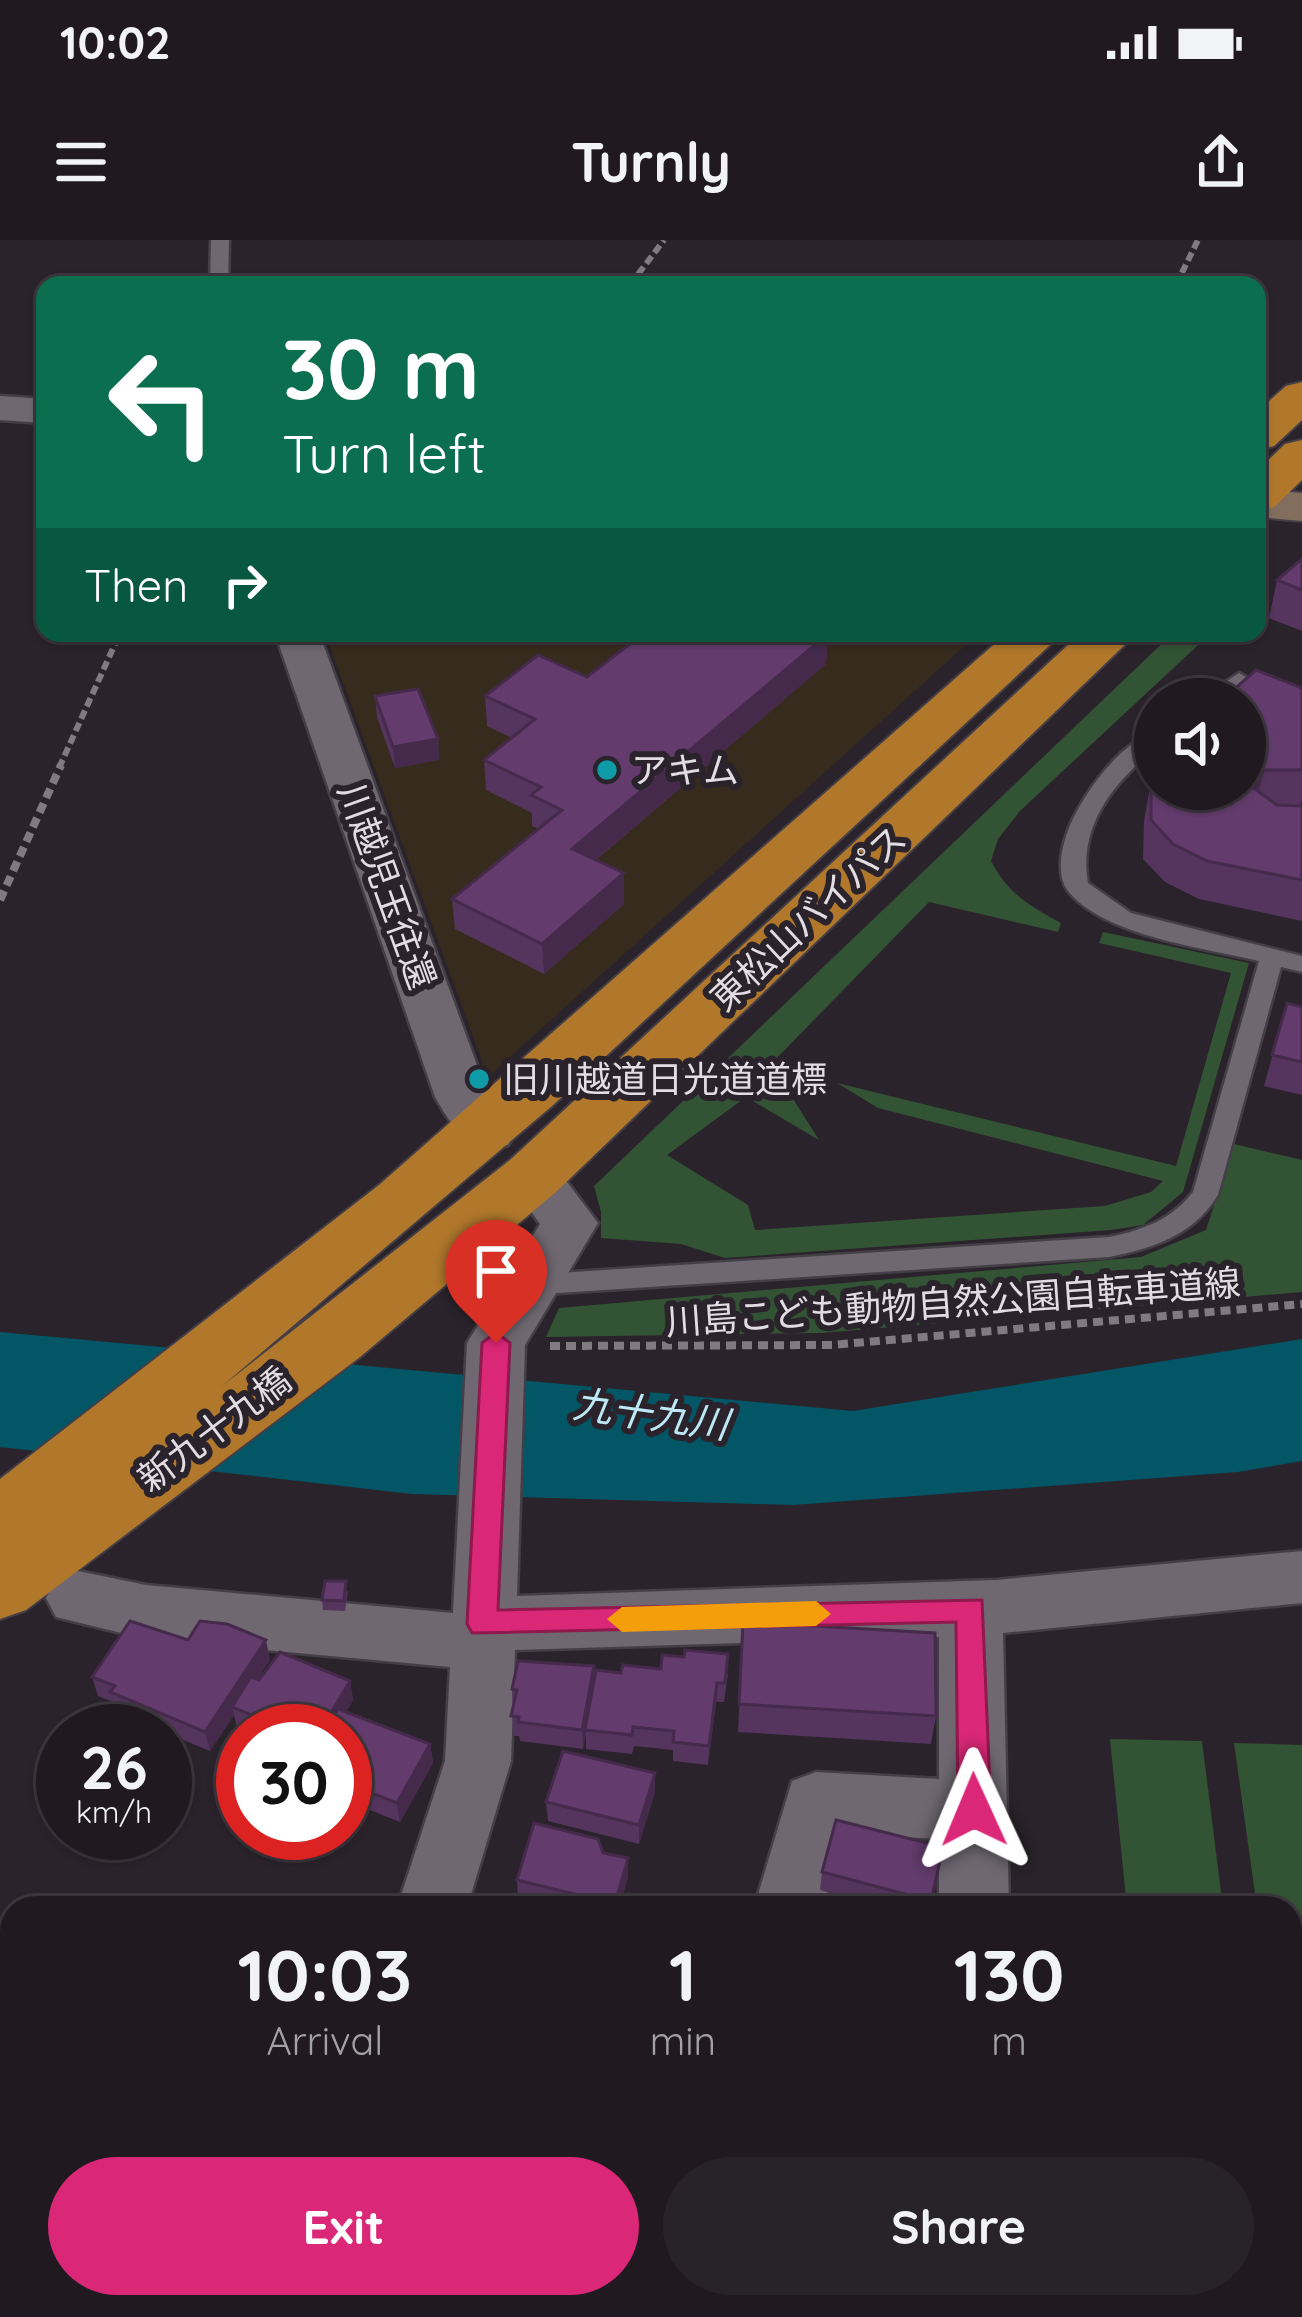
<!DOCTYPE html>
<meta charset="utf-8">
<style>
body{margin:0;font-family:Quicksand,"Noto Sans JP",sans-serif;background:#282329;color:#f1f3f6;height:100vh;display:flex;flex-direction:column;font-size:45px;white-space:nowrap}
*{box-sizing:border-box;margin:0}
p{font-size:39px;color:#a2a1a5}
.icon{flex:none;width:66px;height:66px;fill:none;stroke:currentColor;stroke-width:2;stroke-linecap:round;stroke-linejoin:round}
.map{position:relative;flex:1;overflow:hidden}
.side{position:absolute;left:0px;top:1656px;width:1302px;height:423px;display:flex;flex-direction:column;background:#201a20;border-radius:36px 36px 0 0;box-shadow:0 3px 9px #0004,0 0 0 3px #3d383e}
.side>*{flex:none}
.hud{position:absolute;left:36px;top:36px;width:1230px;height:366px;border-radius:24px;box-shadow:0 3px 9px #0004,0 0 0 3px #3d383e;background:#0b6e4f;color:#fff;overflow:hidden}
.controls{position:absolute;left:1134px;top:438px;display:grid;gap:24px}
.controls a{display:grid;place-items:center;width:132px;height:132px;border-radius:50%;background:#201a20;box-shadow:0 3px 9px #0004,0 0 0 3px #3d383e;font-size:60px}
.speed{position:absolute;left:36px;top:1464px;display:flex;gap:24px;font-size:60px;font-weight:700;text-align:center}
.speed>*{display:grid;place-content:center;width:156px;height:156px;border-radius:50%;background:#201a20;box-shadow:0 3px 9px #0004,0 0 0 3px #3d383e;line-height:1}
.speed small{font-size:30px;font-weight:400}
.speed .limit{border:18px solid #d22;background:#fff;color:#111}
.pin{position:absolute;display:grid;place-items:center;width:102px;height:102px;color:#fff;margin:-123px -51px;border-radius:50% 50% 50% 0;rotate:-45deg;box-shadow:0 0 12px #0007}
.pin .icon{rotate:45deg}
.me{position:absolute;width:132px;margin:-66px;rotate:359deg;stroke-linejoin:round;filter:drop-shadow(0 0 9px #0008)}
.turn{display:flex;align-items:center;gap:42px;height:252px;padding:0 48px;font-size:54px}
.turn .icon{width:156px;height:156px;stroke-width:2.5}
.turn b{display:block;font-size:84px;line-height:102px}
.then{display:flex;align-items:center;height:114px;padding:0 48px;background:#0003;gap:24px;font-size:45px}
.eta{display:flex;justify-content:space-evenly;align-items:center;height:204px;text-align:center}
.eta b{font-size:72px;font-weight:700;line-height:84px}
.action{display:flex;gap:24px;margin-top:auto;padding:24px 48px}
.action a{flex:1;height:138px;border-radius:72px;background:#db2777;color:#fff;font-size:48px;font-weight:700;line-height:138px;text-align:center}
.action a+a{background:#282329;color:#f1f3f6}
.status{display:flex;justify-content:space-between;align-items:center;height:84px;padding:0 60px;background:#201a20;direction:ltr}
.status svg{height:33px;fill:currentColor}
header{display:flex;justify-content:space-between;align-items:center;height:156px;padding:0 48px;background:#201a20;font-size:54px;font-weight:700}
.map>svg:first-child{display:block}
.industrial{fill:#372b1d}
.green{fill:#335335}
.water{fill:#025666}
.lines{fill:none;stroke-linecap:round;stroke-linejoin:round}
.lane-casing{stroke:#443f46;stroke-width:5}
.street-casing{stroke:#443f46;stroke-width:5}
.secondary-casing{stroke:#443f46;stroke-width:4}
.highway-casing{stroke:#443f46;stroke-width:4}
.path-far1{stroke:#807a81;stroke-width:6;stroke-dasharray:9 4.5;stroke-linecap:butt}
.path{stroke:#807a81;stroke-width:8;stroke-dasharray:10 6;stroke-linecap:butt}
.lane{fill:#6f6871;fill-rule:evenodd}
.street{fill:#6f6871;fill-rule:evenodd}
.secondary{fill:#836d5c;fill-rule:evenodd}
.highway{fill:#b1782c;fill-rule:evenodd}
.wall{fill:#55345e}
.shaded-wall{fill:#452a4c}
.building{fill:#633c6d;stroke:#452a4c;stroke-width:3}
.route{fill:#db2777;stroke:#8e194d;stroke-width:3}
.slow{fill:#f59e0b}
.culture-dot{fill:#0f9aa8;stroke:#2a232b;stroke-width:4.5}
.labels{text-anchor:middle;stroke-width:12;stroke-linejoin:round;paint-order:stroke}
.poi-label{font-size:36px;fill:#e2dde3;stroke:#2a232b;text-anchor:start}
.street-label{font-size:36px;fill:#e2dde3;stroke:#2a232b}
.water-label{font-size:39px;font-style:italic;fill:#bce9f5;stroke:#2a232b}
</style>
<div class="status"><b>10:02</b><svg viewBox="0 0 49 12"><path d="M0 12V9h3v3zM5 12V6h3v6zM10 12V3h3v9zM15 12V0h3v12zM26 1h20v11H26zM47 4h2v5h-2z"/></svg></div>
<header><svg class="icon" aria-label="menu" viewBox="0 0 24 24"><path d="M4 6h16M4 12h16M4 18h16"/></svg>Turnly<svg class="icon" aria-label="share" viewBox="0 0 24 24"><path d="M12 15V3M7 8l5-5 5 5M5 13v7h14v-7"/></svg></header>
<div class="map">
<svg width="1302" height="2077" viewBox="0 0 1302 2077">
<rect width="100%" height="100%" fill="#2a232b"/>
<path class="industrial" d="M325,393h654l-491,444z"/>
<g class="green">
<path d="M1173,393h38l-191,178 -22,28 -7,22c17,33 39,45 70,62l-3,9 -129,-30 -158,162 48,76 -73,-43 -79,58 81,50 7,25 350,-24 46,-14 12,-11 -285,-73 -41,-25 339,83 55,-193 -132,-30 4,-11 146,31 -66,229 -40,33 -32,5 -386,28 -44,-14 -80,-6v-26l-7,-26z"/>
<path d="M1234,904l68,16v132l-480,41 -276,4 13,-29 582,-51 65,-27z"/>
<path d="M1110,1499l92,2 21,167h-96z"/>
<path d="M1234,1503l68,2v183h-12v-20h-33z"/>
</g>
<path class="water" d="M0,1092l853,79 449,-72v122l-64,11 -445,33 -381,-11 -412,-47z"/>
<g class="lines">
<defs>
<g id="lane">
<path d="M211,0h18l-1,45h-18z"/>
<path d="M1239,433l11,6 -25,20h-25z"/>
<path d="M1155,492v18c-42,32 -77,77 -67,133l43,30 171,43v16l-21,-5 -63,228c-25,41 -65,53 -109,62l-581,38 -10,-3 -4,-7 4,-7 10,-3 581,-38c34,-7 62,-17 84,-45l66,-231c-54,-13 -155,-25 -191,-70 -16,-22 -2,-60 9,-80 16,-29 46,-69 78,-79z"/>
</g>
<g id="street">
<path d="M0,156l45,3v24l-45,-3z"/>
<path d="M275,393h44l167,457 30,41 -8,14c-38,11 -55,-17 -73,-48z"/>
<path d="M533,916l19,6 46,61 -73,122 -8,251 479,-16 306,-29v52l-299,30 6,275h-70v-69l-97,-5 -18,74h-70l38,-127 24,-9 123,7v-142l-424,13 -4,111 -44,147h-70l48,-147 5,-94 -304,-28 -90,-22 -10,-19 10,-19 22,-8 68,14 307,28 14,-270 73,-119 -34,-48 8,-14z"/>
<path d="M263,2067h78l-3,10h-78z"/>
<path d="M649,2067h78l-2,10h-78z"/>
<rect x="936" y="2067" width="78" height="10"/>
</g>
<path id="secondary" d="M1257,249l45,4v28l-45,-4z"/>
<g id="highway">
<path d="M1302,142v38l-28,26 -17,4v-38l29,-26z"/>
<path d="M1302,200v40l-28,27 -17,4v-40l28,-27z"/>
<path d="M1007,393h56l-511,473 -331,281 289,-227 571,-527h56l-581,559 -196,165 -334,253 -26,9v-140l379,-294z"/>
</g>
</defs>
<use href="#lane" class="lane-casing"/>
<use href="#street" class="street-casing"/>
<use href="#secondary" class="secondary-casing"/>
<use href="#highway" class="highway-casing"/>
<g class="path-far1">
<path d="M630,45l34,-45"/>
<path d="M1176,45l22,-45"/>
<path d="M59,528l61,-135"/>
</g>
<g class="path">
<path d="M0,660l61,-135"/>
<path d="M550,1106l282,-1 470,-41"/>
</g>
<use href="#lane" class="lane"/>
<use href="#street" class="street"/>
<use href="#secondary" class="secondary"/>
<use href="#highway" class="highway"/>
</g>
<g class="wall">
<path d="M1302,319v72l-33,-13 8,-38z"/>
<path d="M828,394l-2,30 -230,196 28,13v31l-80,70 -89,-45 -3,-30 87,-70 -7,-3v-13l-46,-23 -2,-30 28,-22 -25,-12 -2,-30z"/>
<path d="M1302,448v112l-2,6h2v115l-103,-22 -34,-17 -22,-23 1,-38 7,-39 3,-5 -16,-9 6,-45 11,2v64z"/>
<path d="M375,456l63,43 1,21 -44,8 -18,-51z"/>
<path d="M1287,763l15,4v88l-38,-9z"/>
<path d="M348,1351l-3,20 -22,-1 -1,-10z"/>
<path d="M743,1382l193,94 -5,28 -193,-12z"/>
<path d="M188,1400l82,20 -13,19 93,2 3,19 -7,12 84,32 3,19 -33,59 -55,-22v-69h-98l-10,-4 -3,-12 -24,36 -94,-39 -3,-10 -15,-6 -6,-19z"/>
<path d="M594,1426v13l27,-6 107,1 -4,28h-8l-8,63 -35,-4v-11l-39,-4 -2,8 -46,-5v-15l-3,15 -63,-8 -1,-5h-6l-1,-47z"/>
<path d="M655,1533v19l-16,52 -91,-23 -2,-19z"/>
<path d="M943,1607l-13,61h-43l-67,-18 2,-18z"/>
<path d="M603,1613l25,5v19l-9,31h-61l-40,-10 -1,-18z"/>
</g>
<g class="shaded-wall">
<path d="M828,394l-2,30 -253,215 -1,-30z"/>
<path d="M438,499l1,21 -44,8 -2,-21z"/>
<path d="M1264,530l-9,38 -3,-21z"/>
<path d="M624,633v31l-80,70 -2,-30z"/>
<path d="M266,1400l4,20 -32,50 -6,-3 2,8 -24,36 -5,-19z"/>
<path d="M594,1426v20l-11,63 -1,-19z"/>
<path d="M350,1441l3,19 -18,31h-15z"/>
<path d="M717,1443l-1,19 -8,63 1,-19z"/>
<path d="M430,1504l3,19 -33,59 -3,-19z"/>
<path d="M655,1533v19l-16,52v-19z"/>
<path d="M628,1618v19l-9,31h-4z"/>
<path d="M88,2067h10l4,8 -2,2h-15z"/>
<path d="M498,2067h6l-3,10h-6z"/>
</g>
<g class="building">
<path d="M1302,319v31l-25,-10z"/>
<path d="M644,393l184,1 -256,215 52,24 -82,71 -90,-45 110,-89 -31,-15 10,-8 -57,-27 51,-41 -50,-23 53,-41 49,22z"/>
<path d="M1256,430l46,18v82h-38l-12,17 25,18 25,1v74l-95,-19 -34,-17 -22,-24v-38l4,-7v14h90v-90h-22z"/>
<path d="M418,449l20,50 -45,8 -18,-51z"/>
<path d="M1144,483l11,2v10l-11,-6z"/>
<path d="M1287,763l15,4v55l-30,-7z"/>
<path d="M325,1341h21l-2,20 -22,-1z"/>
<path d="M130,1381l58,19 12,-19 27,3 39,16 -61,92 -95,-40 5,-6 -23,-9z"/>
<path d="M743,1382l192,11 1,83 -197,-12z"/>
<path d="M685,1410l43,4 -3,29h-8l-8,63 -36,-4 1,-11 -41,-4 -1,8 -47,-5 11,-60 25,3 2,-8 38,4 1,-14 22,2z"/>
<path d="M280,1412l70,29 -30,50h-30l-58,-24 19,-30 8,3z"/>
<path d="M518,1421l76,5 -12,64 -64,-8 1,-5 -8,-1 6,-26 -5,-1z"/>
<path d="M338,1469l92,35 -33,59 -52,-20v-52h-20z"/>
<path d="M563,1511l92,22 -16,52 -93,-23z"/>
<path d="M836,1580l107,27 -12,54 -109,-29z"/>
<path d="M534,1583l64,16 5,14 25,5 -13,46 -98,-24z"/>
<path d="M24,2067h66l-5,10h-66z"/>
<path d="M103,2067h17l20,10h-43z"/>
<path d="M378,2067h120l-3,10h-121z"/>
<path d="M513,2067h33l-3,10h-33z"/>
</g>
<path class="route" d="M496,1092l14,11 -12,267 484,-10 9,210 -5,11 -12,4 -11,-4 -5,-11 -2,-188 -484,11 -5,-9 15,-281z"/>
<path class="slow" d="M816,1361l15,13 -15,12 -194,6 -15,-13 15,-12z"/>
<g class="culture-dot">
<circle cx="607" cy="530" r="12"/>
<circle cx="479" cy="839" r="12"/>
</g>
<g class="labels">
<g class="poi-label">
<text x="631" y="543">アキム</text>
<text x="503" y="852">旧川越道日光道道標</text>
</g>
<g class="street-label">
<text transform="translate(387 646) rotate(70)" y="13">川越児玉往還</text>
<text transform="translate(808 678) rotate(-43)" y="13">東松山バイパス</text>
<text transform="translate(953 1062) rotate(-4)" y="13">川島こども動物自然公園自転車道線</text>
<text transform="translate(214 1189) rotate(-37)" y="13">新九十九橋</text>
</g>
<g class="water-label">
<text transform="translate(651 1174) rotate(8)" y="14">九十九川</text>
</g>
</g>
</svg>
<div class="controls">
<a><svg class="icon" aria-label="sound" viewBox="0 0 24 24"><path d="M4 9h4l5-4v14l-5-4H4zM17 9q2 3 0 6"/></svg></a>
</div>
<div class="speed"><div>26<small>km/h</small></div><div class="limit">30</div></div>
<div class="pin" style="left:496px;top:1103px;background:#d93025"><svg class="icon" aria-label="arrive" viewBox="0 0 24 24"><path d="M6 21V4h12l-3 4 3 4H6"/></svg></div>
<svg class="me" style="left:974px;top:1570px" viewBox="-20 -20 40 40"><path d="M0-17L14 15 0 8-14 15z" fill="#db2777" stroke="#fff" stroke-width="4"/></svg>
<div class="hud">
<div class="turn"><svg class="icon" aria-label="left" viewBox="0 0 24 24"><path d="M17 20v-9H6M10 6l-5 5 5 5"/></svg><div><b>30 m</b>Turn left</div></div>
<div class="then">Then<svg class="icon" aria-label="right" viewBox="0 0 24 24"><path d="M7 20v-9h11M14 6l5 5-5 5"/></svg></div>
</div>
<section class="side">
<div class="eta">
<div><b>10:03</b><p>Arrival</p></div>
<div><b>1</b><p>min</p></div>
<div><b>130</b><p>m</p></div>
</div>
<div class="action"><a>Exit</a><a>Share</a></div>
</section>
</div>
